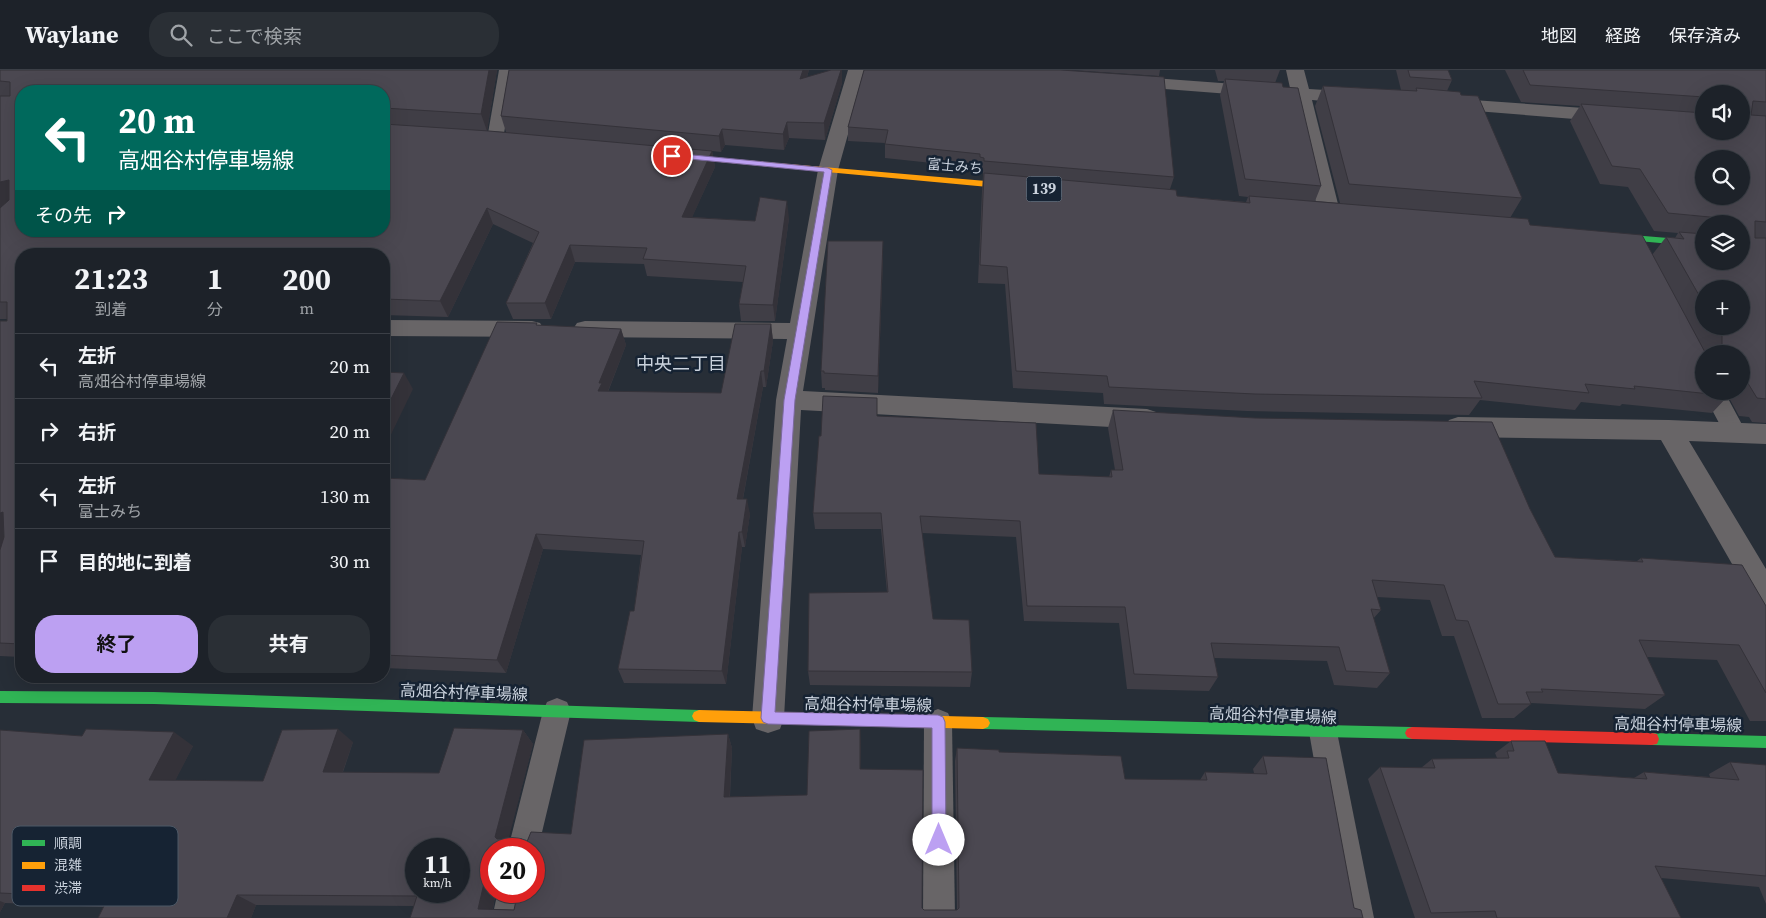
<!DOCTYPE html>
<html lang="ja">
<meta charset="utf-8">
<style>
body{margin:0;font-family:"Source Serif 4","Noto Sans JP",serif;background:#2a2f35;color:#f1f3f6;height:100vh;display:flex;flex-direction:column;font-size:19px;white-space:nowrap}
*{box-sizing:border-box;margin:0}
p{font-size:16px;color:#a0a4a8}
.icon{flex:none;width:28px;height:28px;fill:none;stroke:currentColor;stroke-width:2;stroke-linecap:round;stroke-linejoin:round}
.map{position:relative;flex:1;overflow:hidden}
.side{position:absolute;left:15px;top:178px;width:375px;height:435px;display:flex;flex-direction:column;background:#1d2229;border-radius:20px;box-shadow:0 5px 20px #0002,0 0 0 1px #3b3f46}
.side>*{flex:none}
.hud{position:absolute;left:15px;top:15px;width:375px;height:152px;border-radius:20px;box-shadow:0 5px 20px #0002,0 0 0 1px #3b3f46;background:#00695c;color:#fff;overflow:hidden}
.fabs{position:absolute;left:1695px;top:15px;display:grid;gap:10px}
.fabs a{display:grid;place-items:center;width:55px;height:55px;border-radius:50%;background:#1d2229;box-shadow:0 5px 20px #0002,0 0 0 1px #3b3f46;font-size:25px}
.speed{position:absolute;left:405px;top:768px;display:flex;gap:10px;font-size:25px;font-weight:700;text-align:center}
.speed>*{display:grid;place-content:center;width:65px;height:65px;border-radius:50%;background:#1d2229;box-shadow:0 5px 20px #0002,0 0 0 1px #3b3f46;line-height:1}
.speed small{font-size:12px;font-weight:400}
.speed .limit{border:8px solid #d22;background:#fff;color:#111}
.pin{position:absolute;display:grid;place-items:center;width:42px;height:42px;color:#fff;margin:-21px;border:2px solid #fff;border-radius:50%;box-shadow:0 1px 5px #0007}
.me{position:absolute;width:55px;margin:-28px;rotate:0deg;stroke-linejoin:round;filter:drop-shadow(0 0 4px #0008)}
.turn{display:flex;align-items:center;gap:18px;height:105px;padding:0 20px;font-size:22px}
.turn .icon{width:65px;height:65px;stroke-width:2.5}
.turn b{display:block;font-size:35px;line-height:42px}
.then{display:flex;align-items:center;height:48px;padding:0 20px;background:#0003;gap:10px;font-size:19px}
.eta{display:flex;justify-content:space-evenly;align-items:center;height:85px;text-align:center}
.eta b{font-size:30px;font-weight:700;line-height:35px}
.action{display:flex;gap:10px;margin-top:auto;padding:10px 20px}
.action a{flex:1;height:58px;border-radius:20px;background:#bca0f2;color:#111;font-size:20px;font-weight:700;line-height:58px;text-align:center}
.action a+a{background:#2a2f35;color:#f1f3f6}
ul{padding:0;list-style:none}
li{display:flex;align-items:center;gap:15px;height:65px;padding:0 20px;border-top:1px solid #3b3f46}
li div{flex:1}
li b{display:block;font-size:19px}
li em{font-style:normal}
header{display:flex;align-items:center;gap:30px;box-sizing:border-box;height:70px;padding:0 25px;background:#1d2229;border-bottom:1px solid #3b3f46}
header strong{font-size:24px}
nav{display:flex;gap:28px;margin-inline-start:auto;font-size:18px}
.search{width:350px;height:45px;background:#2a2f35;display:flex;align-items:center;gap:12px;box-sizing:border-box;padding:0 18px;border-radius:20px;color:#a0a4a8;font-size:19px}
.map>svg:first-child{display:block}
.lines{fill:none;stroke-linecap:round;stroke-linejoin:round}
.lane{fill:#686567;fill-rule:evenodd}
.street{fill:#686567;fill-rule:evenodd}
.fast{fill:#30b455;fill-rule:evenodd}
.slow{fill:#ff9f0a;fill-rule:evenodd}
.jam{fill:#e5322d;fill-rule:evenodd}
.wall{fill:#403e46;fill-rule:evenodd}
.shaded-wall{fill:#343239}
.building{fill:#4b4851;stroke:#343239;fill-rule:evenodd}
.route{fill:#bca0f2;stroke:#7a689d}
.labels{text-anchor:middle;stroke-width:5;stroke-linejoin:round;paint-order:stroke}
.far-street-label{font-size:14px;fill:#cad2dd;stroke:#162333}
.shield{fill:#162333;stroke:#949eaa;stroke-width:1}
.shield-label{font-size:15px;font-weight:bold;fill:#cad2dd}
.street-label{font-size:16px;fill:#cad2dd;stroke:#162333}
.neighbourhood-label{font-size:18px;fill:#cad2dd;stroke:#162333}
.key{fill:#162333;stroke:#4c5866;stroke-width:1}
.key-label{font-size:14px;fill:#cad2dd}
</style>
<header>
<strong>Waylane</strong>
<div class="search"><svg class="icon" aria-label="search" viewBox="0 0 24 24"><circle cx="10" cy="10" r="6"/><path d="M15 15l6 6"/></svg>ここで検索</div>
<nav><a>地図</a><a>経路</a><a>保存済み</a></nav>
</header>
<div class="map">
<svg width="1766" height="848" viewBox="0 0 1766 848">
<rect width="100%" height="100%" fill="#272e37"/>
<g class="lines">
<g class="lane">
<path d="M499,0h16l-12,69 -2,4h-12l-2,-4z"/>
<path d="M1704,318v3h20l22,41 -3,6 -8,2 -8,-2 -25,-47z"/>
<path d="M557,628l10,4 4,9 -33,138 -4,11v-11h-26l35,-138 4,-9z"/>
<path d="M938,639l10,4 4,9 3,196h-32l1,-196 4,-9z"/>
<path d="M1323,649l10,4 4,9 37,186h-32l-33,-186 4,-9z"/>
<path d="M498,821h32l-6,27h-32z"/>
</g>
<g class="street">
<path d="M848,0h18l-28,100 -35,221 344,18 9,3 4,7 -4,7 -9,3 -346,-19 -17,308 -4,11 -12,4 -12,-4 -4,-11 24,-318 11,-61 -202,-2 -8,-2 -4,-6 4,-6 8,-2 205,2 28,-153z"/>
<path d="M1286,0h18l5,19 48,3 7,2 2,4 -2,4 -7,2 -45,-4 28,112 -4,5 -7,1 -7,-1 -4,-5 -25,-113 -167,-13 -6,-1 -3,-4 3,-4 6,-1 164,12z"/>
<path d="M1445,28l167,12 7,2 2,4 -2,4 -7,2 -174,-14 -2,-4 2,-4z"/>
<path d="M384,250l148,1 8,2 4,6 -4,6 -8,2 -148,-1z"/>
<path d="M1458,347l211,3 97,4v20l-77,-3 77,128v39l-11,-4 -94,-164 -203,-3 -9,-3 -4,-7 4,-7z"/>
</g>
<g class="fast">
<path d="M1608,163l96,8v6l-99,-9v-4z"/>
<path d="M0,621l154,1 545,18 5,2 2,4 -2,4 -5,2 -545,-18 -154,-1z"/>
<path d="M983,647l429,10 5,2 2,4 -2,4 -5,2 -429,-10 -5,-2 -2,-4 2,-4z"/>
<path d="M1652,663l114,3v12l-114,-3 -5,-1 -2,-5 2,-5z"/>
</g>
<g class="slow">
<path d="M674,84l346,30 4,3 -4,3 -343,-32 -4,-2z"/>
<path d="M699,640l284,7 5,2 2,4 -2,4 -5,2 -284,-7 -5,-2 -2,-4 2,-4z"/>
</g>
<path class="jam" d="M1412,657l240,6 5,1 2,5 -2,5 -5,1 -240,-6 -5,-2 -2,-4 2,-4z"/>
</g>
<g class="wall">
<path d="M0,0h497l-10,61 19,1 -5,-16 8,-46h300l-2,7 35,6 -17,57 -36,-2 -5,12 -59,-5 -4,7 -9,-1 3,16 -23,50 63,4 34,-3 -14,103h-34l-2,-17 4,-22 -96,-6 -3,-12 -69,-2 -24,57h-38l-7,-16 27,-60 -40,-19 -45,93 -64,-2v-61h-363v403l-21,-1v-335h7v-2h-7zM21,21h363v140h-363z"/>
<path d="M864,0l310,107 -4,12 7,7 69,6 2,-5 -9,-1 -19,-101 4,-14h-6l-3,-11h65l-5,13 8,4 38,99 -6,15 25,2 -25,-97 8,-20 78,4 -5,-20h52l4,10 -5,11 14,4 61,103 -12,20 20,7 122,30 14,-18 9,1 3,-5 -24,-2 -26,-44 -28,-3 -30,-63 10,-15 -59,-4 -16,-32h261v353l-14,-1 -3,-5 -10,-1 -11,-20 -16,17 -90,-9 -2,2 -39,-4 -6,8 -95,-10 -11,15 -222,-4 -143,-7 -1,-11 -90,-5 -8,-104 -27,-1 4,-92 1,-16v-4h-5l1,-3 -94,-10v-15l-37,-2v-14zM1704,24h37l-37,37zM1704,154h37l-37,37zM1704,219l37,37h-37zM1704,284h37v37h-37z"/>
<path d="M1071,0h89l-1,6z"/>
<path d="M883,188l-5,135 -53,-3v-2h-3l-1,-17z"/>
<path d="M771,254l2,17 -7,46h-3l-20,112 7,15 -5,33h-3l-16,137 -102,-1 -6,-14 16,-58 7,-56 -98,-6 -37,124 -122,-5v-190l41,2 113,-155 83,4 5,16 -18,47 113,1z"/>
<path d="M1113,340l417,99 25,48 82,4 4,-3 125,48v115h-16l-33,-61 -70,-3 18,38 -20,14 -114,-6v1l-17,14h-32l-28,-82h-12l-12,-36 -53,-3 4,13 -8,9 17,54 -13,15 -43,-3 -7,-24 -113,-3 4,19 -9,14 -82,-2 -8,-66 -95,-2 -8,-84 -94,-4 11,86 39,53 -2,15 -160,-2 -2,-14 79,-79 -6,-63h-66l-2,-16 8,-77 218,38 70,3 2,-7h4l-7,-42z"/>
<path d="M0,660l193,16 -18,34 88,1 90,-39 -10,30 96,1 84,-43 10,14 -25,95 18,5 45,-10 157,-100 4,14 -2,49 77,-2 54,-52 -1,26 62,139 2,2h33l-2,-149 2,-13 42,4 126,27 75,1 5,-8 49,1 -1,-4 10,-13 91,152 -944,10 4,-12 -158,-1 -5,13h-153l6,-11 -99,-4 -5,9zM491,779l43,42 -20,19 -21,-1 3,-18h-5z"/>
<path d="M1511,671l47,32 76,5 10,-6 66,5 -1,-3 21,-12 36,3v139l-7,-17 -98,-9 20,40h-266l-47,-139 12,-12 41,1 11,-9 65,-1 -2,-5z"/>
</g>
<g class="shaded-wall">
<path d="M489,0h8l-10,61 -6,-17z"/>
<path d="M803,0h6l-8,25 -1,-16z"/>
<path d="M841,0h1v13l-17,57 -1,-17z"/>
<path d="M787,52l2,16 -5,12 -1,-16z"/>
<path d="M722,59l3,16 -4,7 -2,-16z"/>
<path d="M712,81l3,16 -30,66 -3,-16z"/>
<path d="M9,110l12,15 -21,14v-27z"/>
<path d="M787,131l2,17 -14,103 -2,-16z"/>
<path d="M487,138l6,16 -45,93 -8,-16z"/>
<path d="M883,171v17l-5,135v-17z"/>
<path d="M570,175l5,17 -24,57 -6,-16z"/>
<path d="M771,254l2,17 -7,46 -2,-16z"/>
<path d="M621,259l5,16 -20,51 -8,-5 1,-8z"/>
<path d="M761,301l2,16 -23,127 -3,-15z"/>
<path d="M404,303l9,16 -29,60v-36z"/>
<path d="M747,429l3,15 -5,33 -3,-15z"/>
<path d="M3,442l18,15 -21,26v-40z"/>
<path d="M739,462l3,15 -16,137 -4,-13z"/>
<path d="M536,464l7,15 -37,124 -9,-13z"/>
<path d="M338,659l15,13 -15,43 -15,-13z"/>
<path d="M860,659l1,14 -1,39z"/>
<path d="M523,660l10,14 -27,105 -11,-12z"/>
<path d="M174,662l19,14 -24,47 -20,-13z"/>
<path d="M728,664l4,14 -3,61 -5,-12z"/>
<path d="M522,769l8,10h-7z"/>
<path d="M485,809l6,5v7h5l-5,27 -13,-9z"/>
<path d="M237,825l19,10 -5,13h-24z"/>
<path d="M0,831l5,2 -5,9z"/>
</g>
<g class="building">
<path d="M0,0h489l-8,44 -97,-6v-17h-178l-25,-2 -3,2h-157v140h363v-107l105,7 223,20 -30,66 73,4 5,-24 27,4 -14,104 -34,-1 7,-38 -103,-7 4,-11 -77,-3 -25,58h-39l33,-71 -52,-24 -47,93 -56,-2v-45h-363v390l-21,-1v-93l4,-13 -1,-25 -3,1v-192h7v-19h-7v-94l9,-8v-20l-9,2v-86h10v-14l-10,-1z"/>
<path d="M509,0h294l-3,9 31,-9h10l-17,53 -37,-1 -4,12 -61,-5 -3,7 -218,-20z"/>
<path d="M864,0h197l103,7 10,100 -190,-16v-3l-4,-1v-3l-95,-10 3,-14 -40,-3z"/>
<path d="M1408,0h40l4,10 -42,-3z"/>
<path d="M1523,0h243v32l-13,-1 -2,14 15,1v106l-11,-1v17h11v161l-9,-1 -16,-26v-18h-19v-18l-5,-10h24v-37h-37v15l-38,-67 18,2 -5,-7 25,2v27h37v-37h-21v-6l-52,-5 -28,-44 -28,-3 -31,-62 123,9v18h37v-37h-37v3l-174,-12zM1704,89h37v37h-37z"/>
<path d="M1225,9l57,4 1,4 15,1 23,98 -76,-7z"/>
<path d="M1323,16l94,5 -1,-3 44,4 1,3 17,1 44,102 -173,-14z"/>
<path d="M984,103l192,17 1,6 73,7 -1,-7 279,23 2,6 112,10 64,119h-2v37h23l2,5 -95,-10 1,3 -50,-5 4,9 -115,-12 8,17 -227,-4 -146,-7 -2,-11 -91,-5 -9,-104 -27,-2z"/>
<path d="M828,171h55l-5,135 -54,-3v-2h-3z"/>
<path d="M497,252l40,1 -1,2 85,4 -22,54h3l-4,8 123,2 14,-69h36l-7,47h-3l-24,128h10l-5,33h-3l-17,139 -104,-2 12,-58h4l10,-70 -108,-7 -39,126 -113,-5v-177l41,2z"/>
<path d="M384,302l20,1 -20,40z"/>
<path d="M823,326l54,2v18l159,7 3,51 73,3 -1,-7h12l-10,-60 142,8 237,4 38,87 25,48 88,5 -2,-4 101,7 24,41v87l-27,-48 -100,-5 26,55 -124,-6 2,3h-17l5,12h-33l-30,-83 -12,-1 -12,-35 -72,-5 9,30 -10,-1 19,64 -44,-2 -7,-24 -128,-4 7,34 -84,-3 -9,-67 -98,-1 -7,-85 -100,-5 13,103 36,1 3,52 -164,-1 1,-78 79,-1 -7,-79h-68l6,-77h2z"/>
<path d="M454,658l69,2 -28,107 2,2h25l1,10h-32v30h-6l-7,30 36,1 4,-19h16v-42h-10l7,-17 40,2 13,-94 144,-6 -4,63 83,-2 2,-64 51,-2v40l63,1 -1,138 2,2h33l2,-2 -2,-160 42,2v2l122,4 4,23 82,1 -2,-8 62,2 -4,-18 63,2 28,150 7,2 2,8h-953l7,-22 -180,-1 -10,23h-129l10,-20 -108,-5v-163l82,6 4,-7 88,3 -25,48 114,1 19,-51 56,-1 -15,43 116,1zM416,779h43v42h-43z"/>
<path d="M1511,671h34l13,32 89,6 -3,-7 95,8 -9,-18 36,3v111l-111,-10 26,52h-184l-2,-7 -64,2 -51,-146 55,1 -3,-9 77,-1 -2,-7h7z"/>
</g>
<path class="route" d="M672,83l156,15 4,2 -37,230 -20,312 163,3 5,2 2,5 1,118 -2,5 -5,2 -5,-2 -2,-5v-112l-164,-4 -5,-2 -2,-4 23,-318 40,-228 -155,-15v-3z"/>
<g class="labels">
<g class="far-street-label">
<text transform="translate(955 96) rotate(5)" y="5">富士みち</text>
</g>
<rect class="shield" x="1026.5" y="106.5" width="35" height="25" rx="4"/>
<g class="shield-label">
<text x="1044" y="124">139</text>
</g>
<g class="street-label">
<text transform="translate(464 622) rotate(2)" y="6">高畑谷村停車場線</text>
<text transform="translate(868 634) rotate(1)" y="6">高畑谷村停車場線</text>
<text transform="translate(1273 645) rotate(2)" y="6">高畑谷村停車場線</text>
<text transform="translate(1678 654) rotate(1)" y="6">高畑谷村停車場線</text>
</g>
<g class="neighbourhood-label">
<text x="681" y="300">中央二丁目</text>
</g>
</g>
<rect x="12" y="756" width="166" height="80" rx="8" class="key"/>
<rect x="22" y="770" width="23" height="6" fill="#30b455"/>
<rect x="22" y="792" width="23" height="7" fill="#ff9f0a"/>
<rect x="22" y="815" width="23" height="6" fill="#e5322d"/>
<g class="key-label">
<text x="54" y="778">順調</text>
<text x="54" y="800">混雑</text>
<text x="54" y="823">渋滞</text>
</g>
</svg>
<div class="fabs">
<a><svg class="icon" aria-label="sound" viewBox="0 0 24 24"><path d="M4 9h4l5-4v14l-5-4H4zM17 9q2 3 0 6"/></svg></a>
<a><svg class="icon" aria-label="search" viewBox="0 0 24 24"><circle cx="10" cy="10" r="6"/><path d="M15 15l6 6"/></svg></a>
<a><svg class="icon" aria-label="layers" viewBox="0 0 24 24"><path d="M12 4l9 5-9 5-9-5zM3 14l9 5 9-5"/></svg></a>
<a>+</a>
<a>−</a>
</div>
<div class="speed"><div>11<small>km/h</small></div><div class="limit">20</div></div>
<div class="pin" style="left:672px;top:86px;background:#d93025"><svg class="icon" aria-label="arrive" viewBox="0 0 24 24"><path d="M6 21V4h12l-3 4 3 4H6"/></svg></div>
<svg class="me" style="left:939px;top:770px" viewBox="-20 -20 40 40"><circle r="19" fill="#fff"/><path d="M0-13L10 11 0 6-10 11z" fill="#bca0f2"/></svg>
<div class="hud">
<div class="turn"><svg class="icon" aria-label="left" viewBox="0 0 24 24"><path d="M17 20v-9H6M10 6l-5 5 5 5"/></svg><div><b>20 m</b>高畑谷村停車場線</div></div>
<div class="then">その先<svg class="icon" aria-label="right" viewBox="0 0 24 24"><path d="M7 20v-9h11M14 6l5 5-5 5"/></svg></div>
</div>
<section class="side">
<div class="eta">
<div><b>21:23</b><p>到着</p></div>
<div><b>1</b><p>分</p></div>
<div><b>200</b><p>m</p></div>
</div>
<ul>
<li><svg class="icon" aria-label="left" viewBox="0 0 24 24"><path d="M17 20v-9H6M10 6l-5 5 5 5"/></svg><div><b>左折</b><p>高畑谷村停車場線</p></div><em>20 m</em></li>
<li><svg class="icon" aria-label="right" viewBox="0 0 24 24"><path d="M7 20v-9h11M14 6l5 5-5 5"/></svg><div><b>右折</b></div><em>20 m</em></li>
<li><svg class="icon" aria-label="left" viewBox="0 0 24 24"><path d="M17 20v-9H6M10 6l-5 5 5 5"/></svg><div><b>左折</b><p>富士みち</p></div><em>130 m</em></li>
<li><svg class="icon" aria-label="arrive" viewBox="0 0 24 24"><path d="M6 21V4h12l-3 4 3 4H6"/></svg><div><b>目的地に到着</b></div><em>30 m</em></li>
</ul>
<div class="action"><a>終了</a><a>共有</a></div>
</section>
</div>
